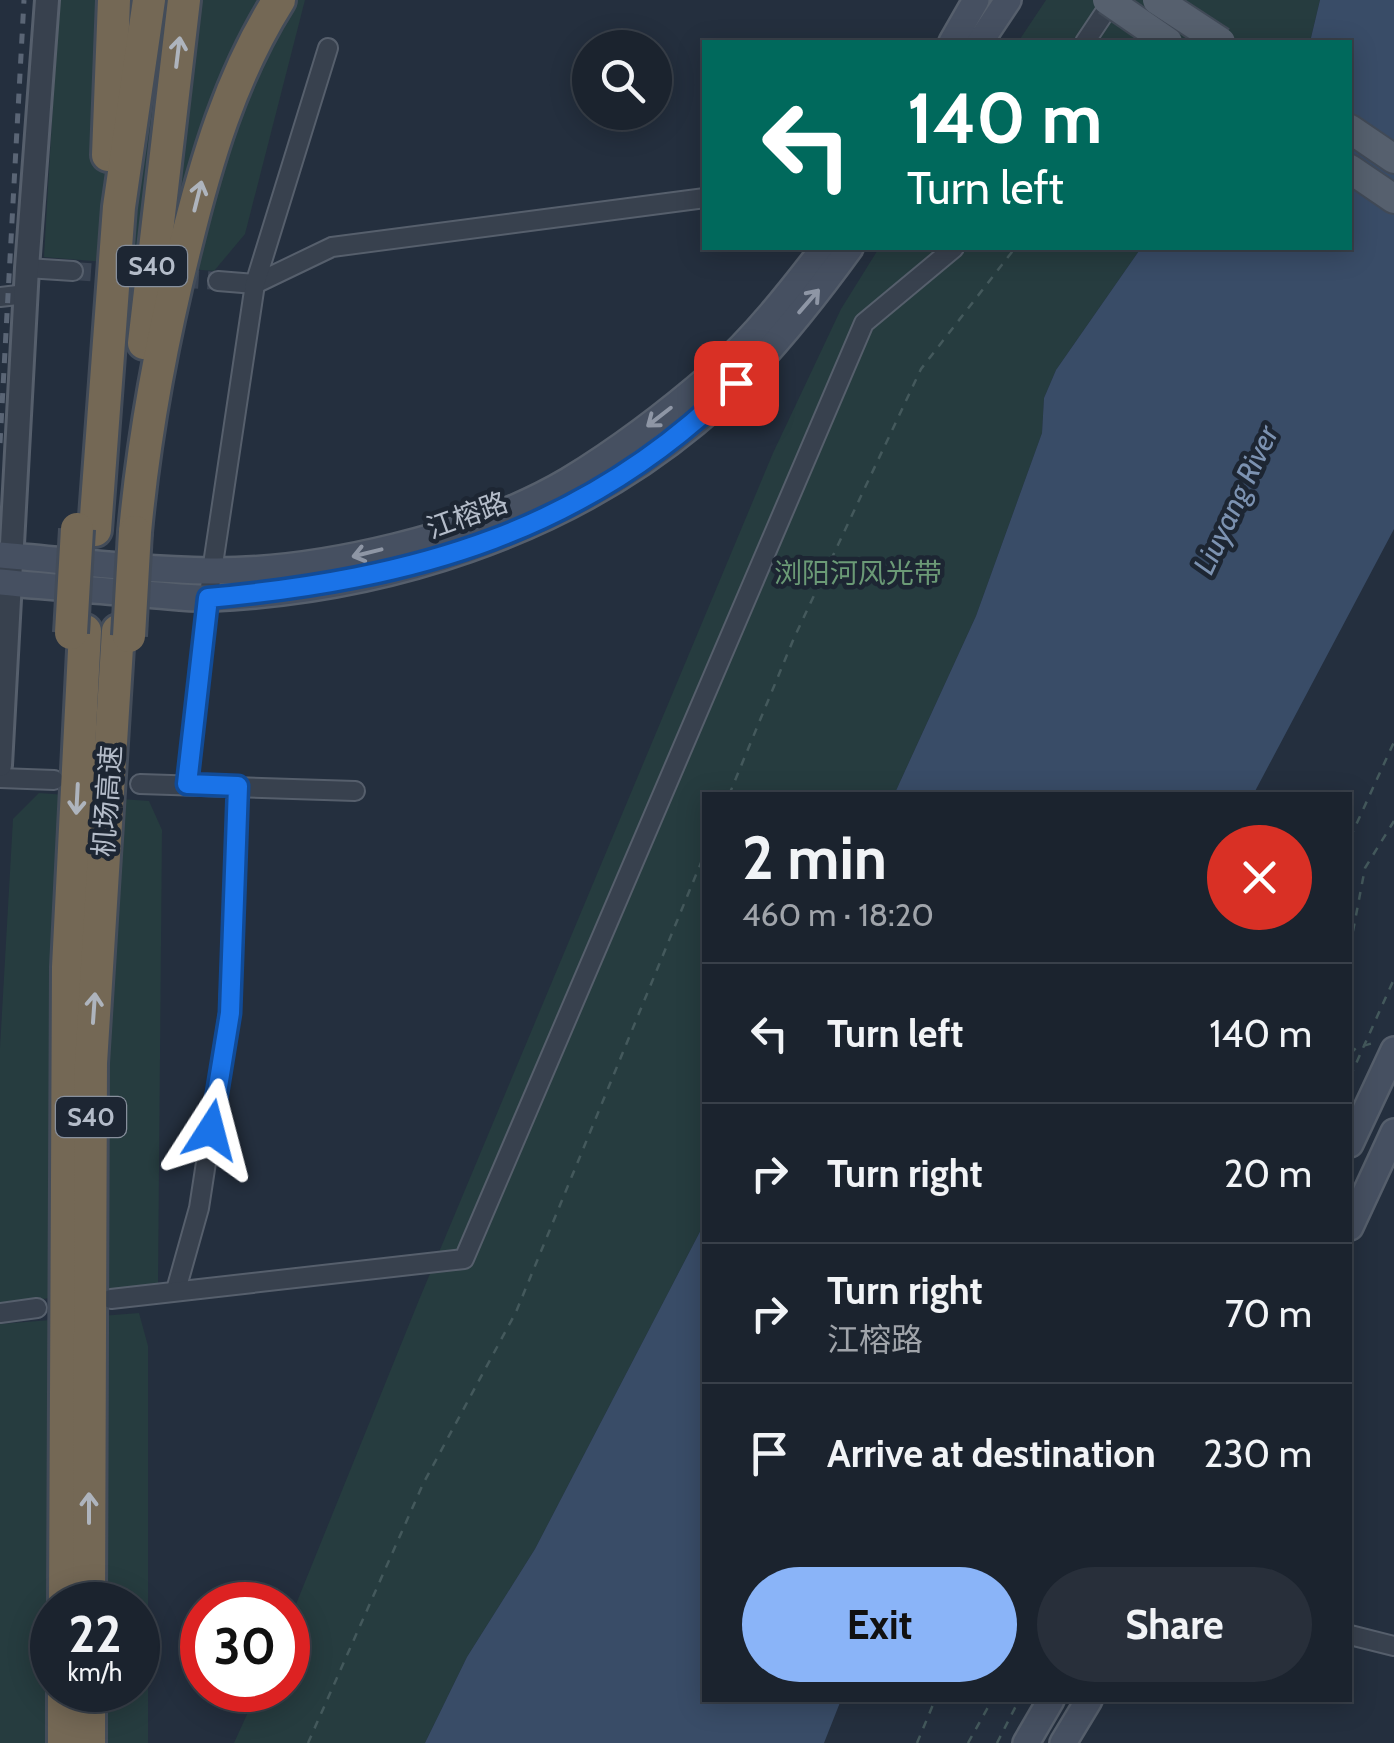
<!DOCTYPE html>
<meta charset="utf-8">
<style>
body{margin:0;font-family:Cabin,"Noto Sans SC",sans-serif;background:#282f3a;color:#f1f3f6;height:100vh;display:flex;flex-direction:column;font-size:38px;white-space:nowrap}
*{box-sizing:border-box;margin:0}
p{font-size:32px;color:#a0a4aa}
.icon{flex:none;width:55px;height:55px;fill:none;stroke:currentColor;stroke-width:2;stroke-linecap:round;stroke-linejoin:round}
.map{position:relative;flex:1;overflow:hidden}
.details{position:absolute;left:702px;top:792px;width:650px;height:910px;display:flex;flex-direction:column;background:#1b232e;border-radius:0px;box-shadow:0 5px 25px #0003,0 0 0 2px #39404a}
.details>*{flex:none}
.top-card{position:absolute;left:702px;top:40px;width:650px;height:210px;border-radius:0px;box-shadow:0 5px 25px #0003,0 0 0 2px #39404a;background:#00695c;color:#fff;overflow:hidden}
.controls{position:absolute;left:572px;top:30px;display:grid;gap:20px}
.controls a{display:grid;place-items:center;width:100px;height:100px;border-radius:50%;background:#1b232e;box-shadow:0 5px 25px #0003,0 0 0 2px #39404a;font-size:50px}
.speed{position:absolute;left:30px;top:1582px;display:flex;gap:20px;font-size:50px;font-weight:700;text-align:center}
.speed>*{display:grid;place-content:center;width:130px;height:130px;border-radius:50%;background:#1b232e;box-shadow:0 5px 25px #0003,0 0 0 2px #39404a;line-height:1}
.speed small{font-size:25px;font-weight:400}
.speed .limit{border:15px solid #d22;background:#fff;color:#111}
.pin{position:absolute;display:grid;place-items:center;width:85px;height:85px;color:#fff;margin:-42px;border-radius:20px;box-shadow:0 5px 15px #0006}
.me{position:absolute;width:110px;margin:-55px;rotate:9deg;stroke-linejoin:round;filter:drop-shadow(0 0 8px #0008)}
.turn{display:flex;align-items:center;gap:35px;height:210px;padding:0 40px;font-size:45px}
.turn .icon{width:130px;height:130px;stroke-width:2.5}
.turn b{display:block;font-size:70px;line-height:85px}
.round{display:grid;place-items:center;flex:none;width:105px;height:105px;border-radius:52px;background:#282f3a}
.summary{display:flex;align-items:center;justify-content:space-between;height:170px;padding:0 40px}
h1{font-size:60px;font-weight:700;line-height:75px}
.primary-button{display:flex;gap:20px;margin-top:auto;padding:20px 40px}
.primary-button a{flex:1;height:115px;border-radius:60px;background:#8ab4f8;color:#111;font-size:40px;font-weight:700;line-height:115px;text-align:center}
.primary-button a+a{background:#282f3a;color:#f1f3f6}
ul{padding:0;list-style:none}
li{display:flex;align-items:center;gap:30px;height:140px;padding:0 40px;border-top:2px solid #39404a}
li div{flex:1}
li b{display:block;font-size:38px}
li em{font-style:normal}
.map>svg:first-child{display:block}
.green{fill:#263c3f;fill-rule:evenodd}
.water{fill:#394c67}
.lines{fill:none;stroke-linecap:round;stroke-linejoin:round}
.minor-tunnel{stroke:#3a4453;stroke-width:18;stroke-dasharray:18 9;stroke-linecap:butt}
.minor-casing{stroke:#565f6c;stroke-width:22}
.tertiary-casing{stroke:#565f6c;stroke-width:28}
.secondary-casing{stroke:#565f6c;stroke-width:30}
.primary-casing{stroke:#414a57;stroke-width:32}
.motorway-casing{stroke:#434c59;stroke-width:38}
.path{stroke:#44595c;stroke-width:2.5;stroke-dasharray:8 8;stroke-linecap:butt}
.minor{stroke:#38414e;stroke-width:18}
.tertiary{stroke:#38414e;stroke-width:22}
.secondary{stroke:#465061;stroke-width:25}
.primary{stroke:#56606e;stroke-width:28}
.motorway{stroke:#746855;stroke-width:32}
.rail{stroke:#5a6575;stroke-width:5;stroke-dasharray:10 10;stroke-linecap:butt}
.primary-bridge-casing{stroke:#414a57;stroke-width:32;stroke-linecap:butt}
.motorway-bridge-casing{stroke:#434c59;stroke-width:38;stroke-linecap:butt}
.primary-bridge{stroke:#56606e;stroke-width:28}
.motorway-bridge{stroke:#746855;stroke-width:32}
.oneway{stroke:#aeb4bd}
.oneway2{stroke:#8e96a5}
.route-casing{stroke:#114b97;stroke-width:25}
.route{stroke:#1a73e8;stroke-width:18}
.labels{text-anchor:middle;stroke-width:9;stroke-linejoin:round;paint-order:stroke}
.shield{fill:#1d2633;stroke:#878f9c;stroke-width:2.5}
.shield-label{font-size:25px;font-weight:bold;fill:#b4bcc9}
.street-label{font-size:28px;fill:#b4bcc9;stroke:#1d2633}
.park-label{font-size:28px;fill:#6b9a76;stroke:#1d2633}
.water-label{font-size:30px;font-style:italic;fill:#7c92b1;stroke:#1d2633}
</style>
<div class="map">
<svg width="1394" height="1743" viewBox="0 0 1394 1743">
<rect width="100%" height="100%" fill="#242f3e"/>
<g class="green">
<path d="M59,0h246l-60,234 -31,37 -170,-14z"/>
<path d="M1046,0h274l-10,42h-292z"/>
<path d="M879,248h262l-85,122 -12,28 -2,35 -66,183 -82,179h-189v427l-170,327 -68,108 -42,86h-191l24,-53h30v-66l131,-324 354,-847 68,-144z"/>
<path d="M39,793l110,8 13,29 -4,453 -158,22v-257l13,-229z"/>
<path d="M139,1313l9,33v397h-148v-419zM52,1605h86v85h-86z"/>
</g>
<g class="water">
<path d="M1320,0h74v529l-141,266h-359l82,-179 66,-183 2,-35 12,-28 85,-122h209v-206h-40z"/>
<path d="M705,1222v478h136l-17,43h-399l42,-86 68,-108z"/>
</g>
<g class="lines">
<path class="minor-tunnel" d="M73,271l145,10"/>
<defs>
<g id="minor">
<path d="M1085,42l28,-42"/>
<path d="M27,268l46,3"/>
<path d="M218,281l37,3 77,-37 373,-49"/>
<path d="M0,297l26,-3"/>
<path d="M0,778l54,2"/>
<path d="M140,784l215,7"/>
<path d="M187,785l25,-214 43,-287 73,-236"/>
<path d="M176,1290l23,-82 30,-195 9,-227"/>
<path d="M111,1299l353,-40 400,-936 90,-75"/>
<path d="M0,1313l37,-5"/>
<path d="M1350,1635l44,11"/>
</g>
<path id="tertiary" d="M0,765l27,-497 20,-268"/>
<g id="secondary">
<path d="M952,42l24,-42"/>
<path d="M980,42l28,-42"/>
<path d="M0,555c70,6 141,15 211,16 108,1 264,-35 357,-90 51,-31 101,-69 146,-108 41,-36 77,-82 110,-125"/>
<path d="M0,582c48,5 96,8 143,12 23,1 46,5 69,4 172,-8 349,-64 483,-175 56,-46 113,-117 155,-175"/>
<path d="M1350,1144l44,-94"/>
<path d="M1350,1227l44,-95"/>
<path d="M1026,1743l25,-43"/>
<path d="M1063,1743l26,-43"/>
</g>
<g id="primary">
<path d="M1350,129l44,30"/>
<path d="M1350,169l44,30"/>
</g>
<g id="motorway">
<path d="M108,155l6,-155"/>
<path d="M144,343l40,-343"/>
<path d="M95,530l24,-323 30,-207"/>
<path d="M135,532c9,-97 26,-190 50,-285 21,-86 46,-171 94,-247"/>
<path d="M65,1605l3,-638 17,-336"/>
<path d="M89,1605l2,-542 27,-432"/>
<path d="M64,1743v-53"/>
<path d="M89,1743v-53"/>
</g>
</defs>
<use href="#minor" class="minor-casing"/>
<use href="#tertiary" class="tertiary-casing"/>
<use href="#secondary" class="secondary-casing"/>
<use href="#primary" class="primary-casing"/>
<use href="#motorway" class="motorway-casing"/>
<g class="path">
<path d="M729,795l65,-157 127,-269 94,-121"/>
<path d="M1350,838l44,-96"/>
<path d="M1350,947l15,-79 29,-47"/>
<path d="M1350,1054l6,-6 17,-5"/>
<path d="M1350,1077l44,-98"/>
<path d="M308,1743l115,-259 93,-172 189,-459"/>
<path d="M917,1743l18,-43"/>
<path d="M968,1743l24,-43"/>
<path d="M997,1743l22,-43"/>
</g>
<use href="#minor" class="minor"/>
<use href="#tertiary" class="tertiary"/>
<use href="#secondary" class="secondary"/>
<use href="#primary" class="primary"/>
<use href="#motorway" class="motorway"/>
<path class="rail" d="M0,443l24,-443"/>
<defs>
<g id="primary-bridge">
<path d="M1107,0l61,42"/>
<path d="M1157,0l64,42"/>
</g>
<g id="motorway-bridge">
<path d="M71,633l6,-104"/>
<path d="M129,636l6,-104"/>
</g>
</defs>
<use href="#primary-bridge" class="primary-bridge-casing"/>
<use href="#motorway-bridge" class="motorway-bridge-casing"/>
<use href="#primary-bridge" class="primary-bridge"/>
<use href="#motorway-bridge" class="motorway-bridge"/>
</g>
<defs><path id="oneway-shaft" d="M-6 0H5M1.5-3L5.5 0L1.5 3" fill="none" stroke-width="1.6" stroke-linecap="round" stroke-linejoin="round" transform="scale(2.5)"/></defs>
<g class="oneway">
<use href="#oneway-shaft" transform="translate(178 52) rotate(-83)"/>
<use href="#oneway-shaft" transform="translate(198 196) rotate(-76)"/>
<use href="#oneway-shaft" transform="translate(77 799) rotate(93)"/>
<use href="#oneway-shaft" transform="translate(94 1008) rotate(-86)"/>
<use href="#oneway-shaft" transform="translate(89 1508) rotate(-90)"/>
</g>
<g class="oneway2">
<use href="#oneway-shaft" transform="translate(809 301) rotate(-49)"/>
<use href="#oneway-shaft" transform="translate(659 417) rotate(142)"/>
<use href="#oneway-shaft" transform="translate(367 553) rotate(166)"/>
</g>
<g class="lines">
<defs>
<path id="route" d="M211,1130l19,-117 8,-227 -51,-2 21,-186c206,-19 378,-66 528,-215"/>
</defs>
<use href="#route" class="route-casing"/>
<use href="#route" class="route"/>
</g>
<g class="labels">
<g class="shield">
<rect x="117" y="246" width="70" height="40" rx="8"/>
<rect x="56" y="1097" width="70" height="40" rx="8"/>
</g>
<g class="shield-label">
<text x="152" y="275">S40</text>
<text x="91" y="1126">S40</text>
</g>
<g class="street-label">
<text transform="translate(467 515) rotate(-20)" y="10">江榕路</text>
<text transform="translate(107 801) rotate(-86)" y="10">机场高速</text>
</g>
<g class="park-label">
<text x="858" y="583">浏阳河风光带</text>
</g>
<g class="water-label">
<text transform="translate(1236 500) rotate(-65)" y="10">Liuyang River</text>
</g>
</g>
</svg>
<div class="controls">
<a><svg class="icon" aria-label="search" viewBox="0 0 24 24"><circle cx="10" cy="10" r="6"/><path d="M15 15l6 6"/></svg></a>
</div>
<div class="speed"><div>22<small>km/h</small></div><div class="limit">30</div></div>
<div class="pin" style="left:736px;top:383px;background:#d93025"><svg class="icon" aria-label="arrive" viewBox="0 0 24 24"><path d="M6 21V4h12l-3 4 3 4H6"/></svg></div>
<svg class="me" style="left:211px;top:1130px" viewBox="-20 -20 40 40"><path d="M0-17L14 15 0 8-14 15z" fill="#1a73e8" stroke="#fff" stroke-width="4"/></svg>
<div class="top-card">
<div class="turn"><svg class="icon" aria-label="left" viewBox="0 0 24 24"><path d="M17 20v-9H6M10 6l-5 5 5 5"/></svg><div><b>140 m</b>Turn left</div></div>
</div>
<section class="details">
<div class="summary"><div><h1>2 min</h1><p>460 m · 18:20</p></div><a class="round" style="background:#d93025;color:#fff"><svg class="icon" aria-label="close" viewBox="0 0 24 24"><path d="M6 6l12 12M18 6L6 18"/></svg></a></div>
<ul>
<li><svg class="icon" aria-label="left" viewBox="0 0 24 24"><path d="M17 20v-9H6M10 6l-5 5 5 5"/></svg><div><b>Turn left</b></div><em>140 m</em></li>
<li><svg class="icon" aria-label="right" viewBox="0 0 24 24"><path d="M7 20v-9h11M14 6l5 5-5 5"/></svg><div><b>Turn right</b></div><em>20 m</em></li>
<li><svg class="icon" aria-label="right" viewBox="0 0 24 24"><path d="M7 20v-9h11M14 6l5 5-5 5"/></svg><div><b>Turn right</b><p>江榕路</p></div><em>70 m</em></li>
<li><svg class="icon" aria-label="arrive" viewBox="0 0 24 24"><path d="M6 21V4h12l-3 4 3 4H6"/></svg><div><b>Arrive at destination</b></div><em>230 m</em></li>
</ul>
<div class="primary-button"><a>Exit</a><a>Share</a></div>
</section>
</div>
